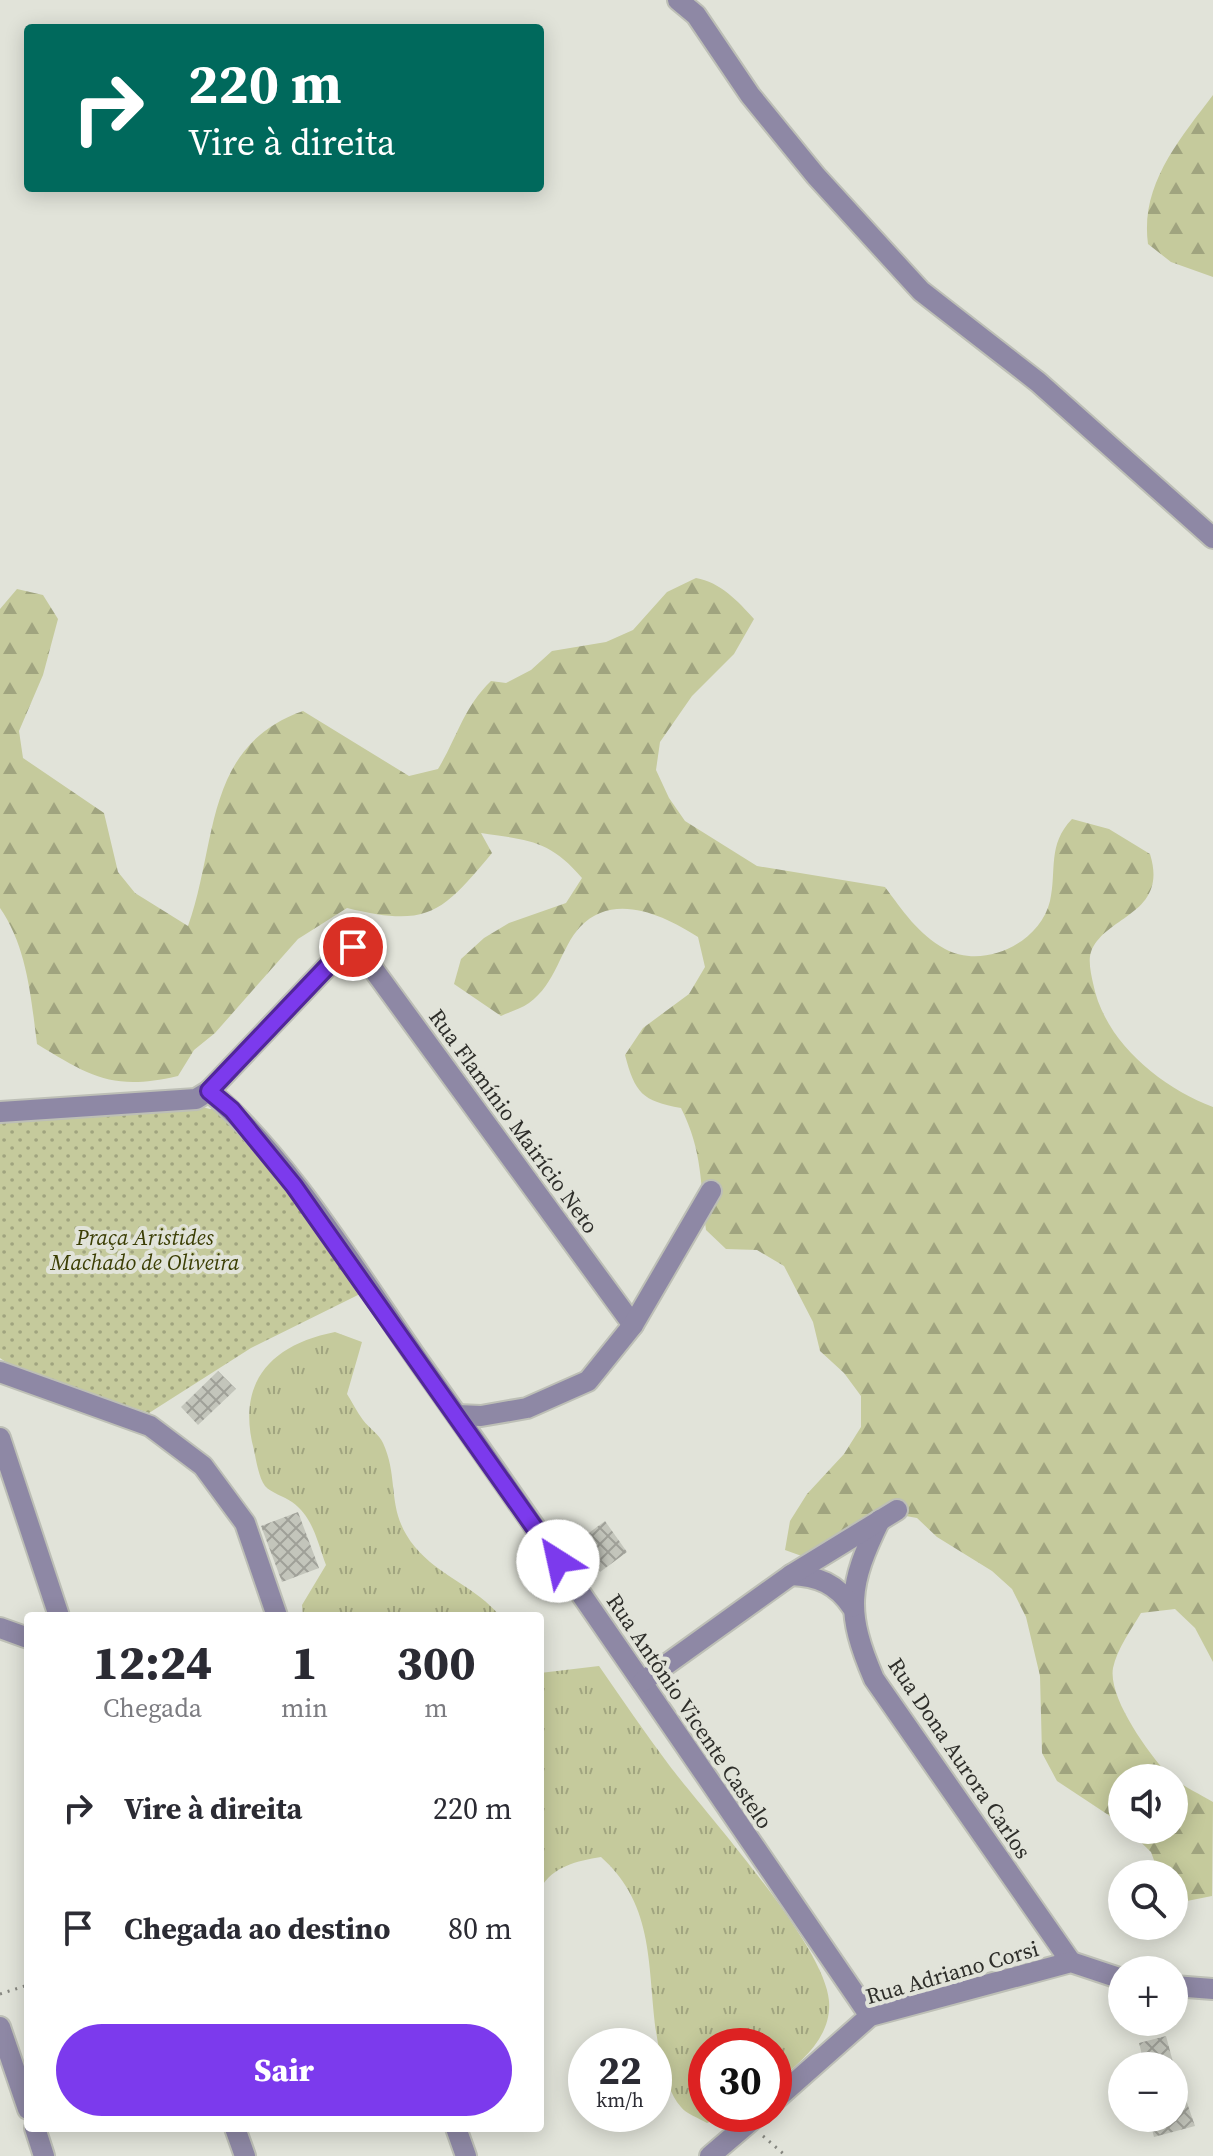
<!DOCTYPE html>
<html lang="pt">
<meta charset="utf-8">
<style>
body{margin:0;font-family:"Source Serif 4",serif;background:#f7f7f7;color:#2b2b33;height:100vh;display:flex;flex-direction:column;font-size:30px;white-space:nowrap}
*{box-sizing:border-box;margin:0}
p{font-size:26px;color:#7c7c81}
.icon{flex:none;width:44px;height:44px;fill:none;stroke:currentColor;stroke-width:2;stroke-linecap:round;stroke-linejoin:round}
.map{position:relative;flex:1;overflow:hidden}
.side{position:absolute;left:24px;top:1612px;width:520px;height:520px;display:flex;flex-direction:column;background:#fff;border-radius:8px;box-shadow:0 4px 20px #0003}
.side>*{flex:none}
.hud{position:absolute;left:24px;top:24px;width:520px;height:168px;border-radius:8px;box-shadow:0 4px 20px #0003;background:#00695c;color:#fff;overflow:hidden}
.fabs{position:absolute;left:1108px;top:1764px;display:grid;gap:16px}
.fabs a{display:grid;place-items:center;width:80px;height:80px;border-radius:50%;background:#fff;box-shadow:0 4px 20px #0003;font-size:40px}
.speed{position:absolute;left:568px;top:2028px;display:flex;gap:16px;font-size:40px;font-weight:700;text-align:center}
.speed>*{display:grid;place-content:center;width:104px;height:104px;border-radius:50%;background:#fff;box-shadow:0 4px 20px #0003;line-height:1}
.speed small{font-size:20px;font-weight:400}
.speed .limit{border:12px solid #d22;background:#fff;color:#111}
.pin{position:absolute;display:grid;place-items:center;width:68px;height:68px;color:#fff;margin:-34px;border:4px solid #fff;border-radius:50%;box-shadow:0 2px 8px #0007}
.me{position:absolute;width:88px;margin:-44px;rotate:325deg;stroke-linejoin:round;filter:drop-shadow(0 0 6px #0008)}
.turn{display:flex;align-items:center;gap:28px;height:168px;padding:0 32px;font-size:36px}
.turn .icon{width:104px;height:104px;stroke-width:2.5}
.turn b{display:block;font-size:56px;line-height:68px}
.eta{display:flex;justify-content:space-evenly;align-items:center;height:136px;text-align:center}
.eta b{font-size:48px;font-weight:800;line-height:56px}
.cta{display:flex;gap:16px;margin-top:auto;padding:16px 32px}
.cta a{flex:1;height:92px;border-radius:48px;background:#7c3aed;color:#fff;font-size:32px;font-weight:800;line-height:92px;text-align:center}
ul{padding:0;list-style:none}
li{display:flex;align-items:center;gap:24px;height:120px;padding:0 32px}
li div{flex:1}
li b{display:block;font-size:30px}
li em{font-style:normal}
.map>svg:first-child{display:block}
.grass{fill:url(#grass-tufts)}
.forest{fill:url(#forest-firs)}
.park{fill:url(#park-dots)}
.building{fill:url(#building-cross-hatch)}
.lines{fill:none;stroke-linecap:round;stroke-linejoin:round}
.minor-casing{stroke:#bdbfb6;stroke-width:24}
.path{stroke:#85867f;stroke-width:3;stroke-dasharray:2 6;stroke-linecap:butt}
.minor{stroke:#8e88a5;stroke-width:20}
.route-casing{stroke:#51269a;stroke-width:20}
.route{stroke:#7c3aed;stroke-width:14}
.labels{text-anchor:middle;stroke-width:8;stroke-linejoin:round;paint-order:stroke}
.street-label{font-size:22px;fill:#2e2e2a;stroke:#e1e3d9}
.park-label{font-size:22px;font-style:italic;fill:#3b3e04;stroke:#e1e3d9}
</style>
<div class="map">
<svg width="1213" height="2156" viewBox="0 0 1213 2156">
<defs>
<pattern id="grass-tufts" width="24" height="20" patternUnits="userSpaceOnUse" patternTransform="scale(2)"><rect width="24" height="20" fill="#c5ca9c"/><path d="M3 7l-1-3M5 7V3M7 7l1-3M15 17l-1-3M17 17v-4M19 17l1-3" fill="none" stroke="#a0a47f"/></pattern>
<pattern id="forest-firs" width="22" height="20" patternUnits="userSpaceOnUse" patternTransform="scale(2)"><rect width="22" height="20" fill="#c5ca9c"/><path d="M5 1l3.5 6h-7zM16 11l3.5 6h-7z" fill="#a0a47f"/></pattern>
<pattern id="park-dots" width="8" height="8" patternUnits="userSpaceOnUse" patternTransform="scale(2)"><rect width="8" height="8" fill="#c5ca9c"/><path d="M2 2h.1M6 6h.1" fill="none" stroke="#a0a47f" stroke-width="1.8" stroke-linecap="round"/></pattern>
<pattern id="building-cross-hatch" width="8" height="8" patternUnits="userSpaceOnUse" patternTransform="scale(2)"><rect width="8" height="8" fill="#c3c5bb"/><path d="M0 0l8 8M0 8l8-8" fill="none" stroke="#9fa098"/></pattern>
</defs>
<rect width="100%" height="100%" fill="#e1e3d9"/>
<g class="grass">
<path d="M335,1332l27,10 -15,52c5,8 10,18 16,26 6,8 16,14 20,23 17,37 2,68 32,104 24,29 61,40 85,69h-197l-1,-11 24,-40c-9,-24 -13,-48 -34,-63 -8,-6 -21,-9 -27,-16 -6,-8 -9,-26 -11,-36 -18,-67 16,-105 81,-118z"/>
<path d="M599,1666c23,33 46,67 70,99 38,50 156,180 160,236 3,36 -28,62 -55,82v-37h-68v68h25l-24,9c-8,-5 -21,-9 -26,-16 -11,-12 -15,-30 -19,-45 -19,-74 2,-149 -61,-205 -24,4 -48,9 -61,32v-216z"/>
</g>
<g class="forest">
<path d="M1213,95v182l-42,-15 -23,-18c-8,-59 31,-104 65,-149z"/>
<path d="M696,578c24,4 42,23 58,41l-20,35 -42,42 -32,46 -4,28 13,28 16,23 72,45 128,21c18,24 33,47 60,62 39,21 95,-6 105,-48 7,-31 -3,-56 22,-82l37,10 41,25c19,61 -45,61 -59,98 -3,9 0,22 2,31 11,58 67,104 120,124v555l-18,-34 -20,-19 -34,4c-10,17 -24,36 -28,55 -5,29 34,83 53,104 12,12 32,21 47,30l-1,94 -30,6 -8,-8v-20h-15l-8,-22 -23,-22h46v-52h-52v46l-65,-43 -15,-28 -2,-77 -14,-59 -14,-28 -20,-18 -55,-34 -20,-19 -28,-5 -79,46 -25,-9 5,-29 17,-27 37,-40 17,-27v-31l-17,-23 -24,-22 -7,-29 -29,-56 -27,-16 -31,-1 -20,-19c-6,-47 -3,-78 -25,-122 -39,-7 -46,-15 -56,-53l18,-27 46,-34 16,-27 -7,-30c-33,-21 -84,-46 -118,-10 -19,20 -24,57 -51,76 -8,6 -20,9 -28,13l-47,-32 7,-25 23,-21 25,-15 57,-20 16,-25c-32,-38 -54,-38 -101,-45l11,20c-50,60 -64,75 -145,55l-49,31 -83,94 -21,17 -16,26c-65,15 -87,1 -141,-32 -6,-47 -10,-97 -37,-136v-299l17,-20 26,6 15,24 -15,56 -24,56 4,27 81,55 14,59 17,21 53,33c30,-83 15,-180 115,-215l106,65 29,-7c20,-33 25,-61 53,-88l15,2 25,-13 21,-19 54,-9 27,-12 34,-38z"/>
</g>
<path class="park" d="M198,1106l20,5 69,78 73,105 -109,54 -102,65 -133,-44 -16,-11v-240z"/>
<g class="building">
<path d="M218,1371l18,18 -38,36 -17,-18z"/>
<path d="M298,1512l21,56 -37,14 -21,-56z"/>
<path d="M605,1521l22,31 -27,20 -22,-31z"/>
<path d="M1166,2036l8,30h-29l-6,-23z"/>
<path d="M1175,2068l20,58 -41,11 -5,-19h25z"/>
</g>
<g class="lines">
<defs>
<g id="minor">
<path d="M678,0l18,15 54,80 66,81 105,115 117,91 175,156"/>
<path d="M209,1091c78,64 152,188 211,272 153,216 301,435 450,653"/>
<path d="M0,1112l196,-13 13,-8 136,-143 15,3 273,374"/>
<path d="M0,1372l150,54 53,40 42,57 32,93"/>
<path d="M457,1415l24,1 46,-8 61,-27 45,-56 78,-134"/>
<path d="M0,1438l59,178"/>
<path d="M880,1520c-32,65 -35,92 -6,159l197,283"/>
<path d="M791,1575c27,1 46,9 61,32"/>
<path d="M0,1628l28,10"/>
<path d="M642,1682l149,-107 106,-65"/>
<path d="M1174,1986l39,3"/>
<path d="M0,2027l28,82"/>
<path d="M774,2101l96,-85 201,-54 51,17"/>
<path d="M35,2128l9,28"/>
<path d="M235,2128l10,28"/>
<path d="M456,2128l10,28"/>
<path d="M710,2156l49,-42"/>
</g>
</defs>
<use href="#minor" class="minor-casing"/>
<g class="path">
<path d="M0,1994l28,-9"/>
<path d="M763,2136l23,20"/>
</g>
<use href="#minor" class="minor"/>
</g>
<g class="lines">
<defs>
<path id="route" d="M353,947l-8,1 -136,143 23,19 62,76 264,375"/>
</defs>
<use href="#route" class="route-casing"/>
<use href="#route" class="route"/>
</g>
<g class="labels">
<g class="street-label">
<text transform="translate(514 1121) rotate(54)" y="8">Rua Flamínio Mairício Neto</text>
<text transform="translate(690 1711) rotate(56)" y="8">Rua Antônio Vicente Castelo</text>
<text transform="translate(960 1758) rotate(56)" y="8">Rua Dona Aurora Carlos</text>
<text transform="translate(952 1972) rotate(-16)" y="8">Rua Adriano Corsi</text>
</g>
<g class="park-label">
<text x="145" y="1245">Praça Aristides<tspan x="145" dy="25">Machado de Oliveira</tspan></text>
</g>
</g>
</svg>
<div class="fabs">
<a><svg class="icon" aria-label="sound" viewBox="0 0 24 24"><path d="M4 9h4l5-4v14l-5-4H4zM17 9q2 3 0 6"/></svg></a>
<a><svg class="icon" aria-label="search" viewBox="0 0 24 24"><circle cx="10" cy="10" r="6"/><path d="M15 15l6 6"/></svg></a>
<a>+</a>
<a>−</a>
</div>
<div class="speed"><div>22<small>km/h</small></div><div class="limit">30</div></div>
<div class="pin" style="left:353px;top:947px;background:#d93025"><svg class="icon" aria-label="arrive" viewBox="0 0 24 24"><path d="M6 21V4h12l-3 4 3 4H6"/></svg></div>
<svg class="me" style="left:558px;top:1561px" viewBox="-20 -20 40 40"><circle r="19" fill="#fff"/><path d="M0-13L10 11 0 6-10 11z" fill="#7c3aed"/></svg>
<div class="hud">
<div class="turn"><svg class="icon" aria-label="right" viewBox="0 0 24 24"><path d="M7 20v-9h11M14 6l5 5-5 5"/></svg><div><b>220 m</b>Vire à direita</div></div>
</div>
<section class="side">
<div class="eta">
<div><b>12:24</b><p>Chegada</p></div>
<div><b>1</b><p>min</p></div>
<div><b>300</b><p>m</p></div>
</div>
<ul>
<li><svg class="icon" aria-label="right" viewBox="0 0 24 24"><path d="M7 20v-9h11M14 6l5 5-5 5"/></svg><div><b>Vire à direita</b></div><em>220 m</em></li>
<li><svg class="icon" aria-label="arrive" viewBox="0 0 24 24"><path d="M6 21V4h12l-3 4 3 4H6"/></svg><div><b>Chegada ao destino</b></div><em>80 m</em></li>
</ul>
<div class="cta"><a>Sair</a></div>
</section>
</div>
